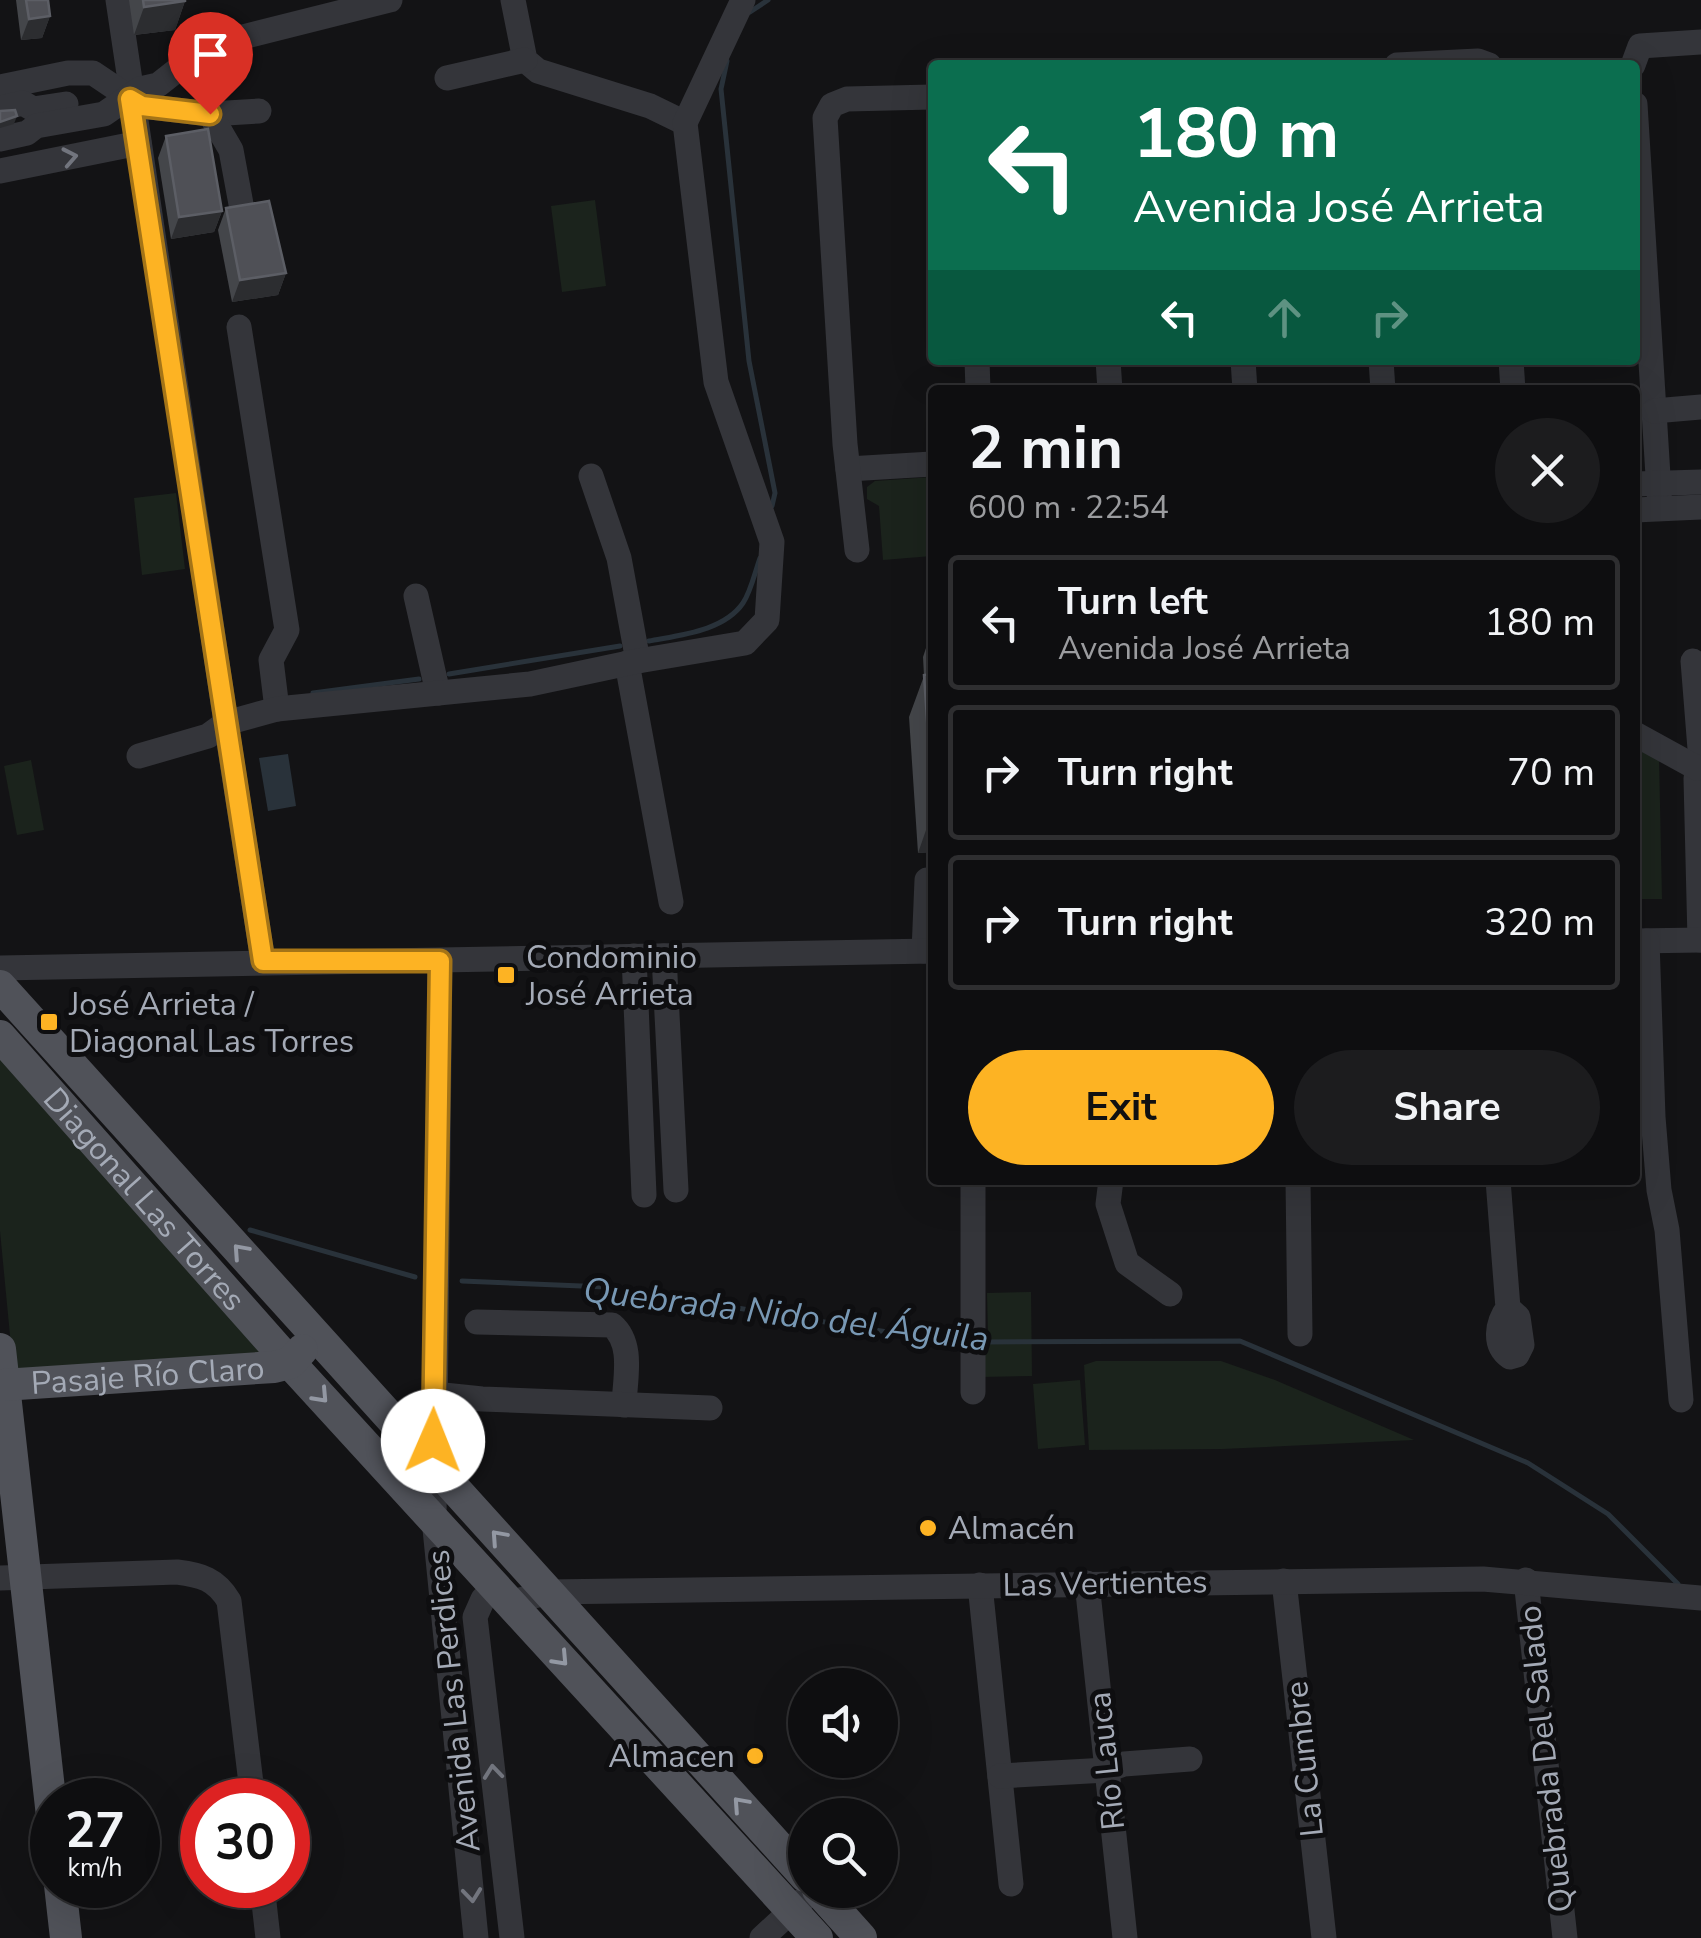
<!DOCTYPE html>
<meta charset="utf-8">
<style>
body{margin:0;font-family:"Nunito Sans",sans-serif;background:#1c1c1e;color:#f1f3f6;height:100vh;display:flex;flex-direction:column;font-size:38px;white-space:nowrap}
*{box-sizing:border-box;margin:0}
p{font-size:32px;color:#9b9c9f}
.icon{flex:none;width:55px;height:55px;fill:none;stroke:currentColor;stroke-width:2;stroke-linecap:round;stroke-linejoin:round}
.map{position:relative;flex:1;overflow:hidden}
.details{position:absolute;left:928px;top:385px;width:712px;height:800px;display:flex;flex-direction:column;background:#0e0e10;border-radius:10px;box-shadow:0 10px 40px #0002,0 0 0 2px #2e2e30}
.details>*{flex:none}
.banner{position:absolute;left:928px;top:60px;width:712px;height:305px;border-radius:10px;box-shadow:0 10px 40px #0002,0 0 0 2px #2e2e30;background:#0b6e4f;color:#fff;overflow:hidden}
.controls{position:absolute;left:788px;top:1668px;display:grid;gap:20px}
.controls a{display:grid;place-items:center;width:110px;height:110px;border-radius:50%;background:#0e0e10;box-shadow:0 10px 40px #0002,0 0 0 2px #2e2e30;font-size:50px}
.speed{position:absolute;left:30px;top:1778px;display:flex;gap:20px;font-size:50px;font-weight:700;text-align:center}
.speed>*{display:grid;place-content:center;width:130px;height:130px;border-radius:50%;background:#0e0e10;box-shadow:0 10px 40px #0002,0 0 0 2px #2e2e30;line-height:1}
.speed small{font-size:25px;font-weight:400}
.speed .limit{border:15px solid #d22;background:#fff;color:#111}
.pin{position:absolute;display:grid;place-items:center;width:85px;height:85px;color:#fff;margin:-102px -42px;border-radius:50% 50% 50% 0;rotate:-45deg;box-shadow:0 0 10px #0007}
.pin .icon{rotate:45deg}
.me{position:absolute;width:110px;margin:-55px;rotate:1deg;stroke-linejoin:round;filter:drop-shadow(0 0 8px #0008)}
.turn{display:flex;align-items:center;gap:35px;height:210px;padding:0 40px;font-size:45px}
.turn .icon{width:130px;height:130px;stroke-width:2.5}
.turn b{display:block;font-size:70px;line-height:85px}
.lanes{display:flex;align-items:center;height:95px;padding:0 40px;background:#0003;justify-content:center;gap:50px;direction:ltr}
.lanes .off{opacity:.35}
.round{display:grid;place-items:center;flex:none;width:105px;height:105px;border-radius:52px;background:#1c1c1e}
.head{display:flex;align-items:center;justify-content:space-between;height:170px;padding:0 40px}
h1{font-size:60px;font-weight:700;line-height:75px}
.action{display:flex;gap:20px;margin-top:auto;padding:20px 40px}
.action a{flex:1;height:115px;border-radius:60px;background:#fdb323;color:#111;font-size:40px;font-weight:700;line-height:115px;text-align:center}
.action a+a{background:#1c1c1e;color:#f1f3f6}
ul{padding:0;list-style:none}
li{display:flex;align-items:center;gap:30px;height:135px;margin:0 20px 15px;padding:0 20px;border:5px solid #2e2e30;border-radius:10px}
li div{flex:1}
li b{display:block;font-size:38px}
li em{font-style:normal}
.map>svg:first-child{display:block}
.green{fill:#1b231c}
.water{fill:#29323a}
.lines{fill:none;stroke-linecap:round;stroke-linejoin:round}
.stream{stroke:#29323a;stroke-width:5}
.minor{stroke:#34353a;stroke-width:25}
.major{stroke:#505259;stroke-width:32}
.wall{fill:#44464a}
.shaded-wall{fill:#2c2d30}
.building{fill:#4f5056;stroke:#5c5e65;stroke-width:2.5}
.oneway{stroke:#72757e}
.oneway2{stroke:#9398a3}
.route-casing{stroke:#a47417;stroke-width:25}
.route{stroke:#fdb323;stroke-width:18}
.poi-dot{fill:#fdb323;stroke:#0e0e10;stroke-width:4}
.labels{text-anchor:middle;stroke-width:10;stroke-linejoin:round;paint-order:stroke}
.poi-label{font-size:32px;fill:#a4aab6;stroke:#0e0e10;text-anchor:start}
.street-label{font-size:32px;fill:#a4aab6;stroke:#0e0e10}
.water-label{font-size:35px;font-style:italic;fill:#7898b4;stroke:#0e0e10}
</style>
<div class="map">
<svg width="1701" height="1938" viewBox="0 0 1701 1938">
<rect width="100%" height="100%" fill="#131315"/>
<g class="green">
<path d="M595,200l11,86 -44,6 -11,-86z"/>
<path d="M932,477v79l-49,4 -4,-54 -12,-7v-12l8,-6z"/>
<path d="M176,493l9,76 -43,6 -8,-77z"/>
<path d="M1635,744l24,13 3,142h-27z"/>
<path d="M31,760l13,70 -27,5 -13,-69z"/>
<path d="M0,1049l281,314 -267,14 -14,-146z"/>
<path d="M1031,1292l1,84 -52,1v-17l8,-26 -1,-41z"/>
<path d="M1096,1361h125l54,19 139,60 -192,9 -133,1 -5,-85z"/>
<path d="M1080,1380l5,65 -47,4 -5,-65z"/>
</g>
<path class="water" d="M288,754l8,52 -28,5 -9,-53z"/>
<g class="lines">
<g class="stream">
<path d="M750,12l18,-12"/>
<path d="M727,61l-6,28 28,272 26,132 -3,13"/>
<path d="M649,641c31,-6 75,-10 94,-38 8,-12 12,-31 17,-45"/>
<path d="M449,674l171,-28"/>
<path d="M313,693l106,-14"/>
<path d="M250,1230l165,47"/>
<path d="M462,1281l144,6 344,55h17"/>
<path d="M983,1342l257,-1 288,122 80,51 70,70"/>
</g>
<g class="minor">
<path d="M118,0l108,723 -18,13 -69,20"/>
<path d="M513,0l12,60 13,11 112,35 35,17"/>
<path d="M1397,65l81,-4 11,4"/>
<path d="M1633,65l7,-19 61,-4"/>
<path d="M447,78l78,-18"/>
<path d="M0,87l68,-14h25l49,33 68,8 49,-3"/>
<path d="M1635,104l25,404"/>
<path d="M0,108l23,-5 10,6 33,-5"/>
<path d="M210,114l21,36 10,54"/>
<path d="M0,139l27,-6 9,-7 68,-12 36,-25 18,-4 33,-26 32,-17 167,-42"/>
<path d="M0,171l139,-28"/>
<path d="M239,327l48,303 -16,30 6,49"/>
<path d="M977,360l1,30"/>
<path d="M1108,360l2,30"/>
<path d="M1243,360l2,30"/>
<path d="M1381,360l2,30"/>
<path d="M1511,360l2,30"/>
<path d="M1654,411l47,-4"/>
<path d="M848,469l84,-5"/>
<path d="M591,476l28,82 19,103"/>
<path d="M1635,484l66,-2"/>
<path d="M1635,510l66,-3"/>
<path d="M857,550l-12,-106 -20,-326 7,-13 15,-6 85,-2"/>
<path d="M416,596l22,97"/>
<path d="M1693,661l7,88 -4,30 4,161"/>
<path d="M627,663l44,239"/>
<path d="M1635,734l62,34"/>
<path d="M1635,941l66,-1"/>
<path d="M1647,941l6,176 6,73 8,40 14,170"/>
<path d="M924,951l3,-71h5"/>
<path d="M634,956l10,239"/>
<path d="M664,956l12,234"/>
<path d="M263,961l-37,-238 51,-14 253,-25 108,-23 107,-18 22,-23 5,-78 -56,-160 -31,-259 58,-123"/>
<path d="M440,961l-6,558 42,419"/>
<path d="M0,968l932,-17"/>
<path d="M973,1180v212"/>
<path d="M1111,1180l-3,24 19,59 43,31"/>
<path d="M1298,1180l2,154"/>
<path d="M1498,1180l10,128c-11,15 -15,37 2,49l7,-2 5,-10 -4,-28 -10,-9"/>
<path d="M477,1322l135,3c22,19 13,53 12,80"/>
<path d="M434,1394l48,5 228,9"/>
<path d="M0,1578l177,-6c24,3 39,7 52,29l24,199"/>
<path d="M1526,1580l39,358"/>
<path d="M1284,1581l40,357"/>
<path d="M1087,1583l38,355"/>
<path d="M980,1585l31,299"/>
<path d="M495,1587l-12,12 -8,18 37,321"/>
<path d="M510,1603l38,-11 935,-13 218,19"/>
<path d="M1000,1776l107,-6 17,-6 66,-5"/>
<path d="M262,1885l6,53"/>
<path d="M762,1938l40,-37"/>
</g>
<g class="major">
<path d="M0,986l805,890"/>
<path id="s1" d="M0,1036l290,327 527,575"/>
<path d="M0,1349l52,467"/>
<path id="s2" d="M3,1385l271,-18 16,-4 12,-13"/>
<path d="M60,1885l6,53"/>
<path d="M818,1890l43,48"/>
</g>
</g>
<g class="wall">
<path d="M16,0h32l2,16 -8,22 -21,2z"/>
<path d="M129,0h56v1l-10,29 -41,5z"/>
<path d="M166,136l56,75 -8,21 -43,7 -13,-81z"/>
<path d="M226,208l60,65 -8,22 -46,7 -14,-72z"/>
<path d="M928,642h4v210l-14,1 -9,-136 15,-41 -1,-19z"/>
</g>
<g class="shaded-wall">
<path d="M185,1l-10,29 -41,5 10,-28z"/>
<path d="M50,16l-8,22 -21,2 8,-21z"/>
<path d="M17,116l-3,8 -14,4v-6z"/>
<path d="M222,211l-8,21 -43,7 8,-22z"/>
<path d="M286,273l-8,22 -46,7 8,-22z"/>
<path d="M932,813v39l-14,1z"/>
</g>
<g class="building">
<path d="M26,0h22l2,16 -21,3z"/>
<path d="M143,0h42v1l-41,6z"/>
<path d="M15,110l2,6 -17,6v-11z"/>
<path d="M208,129l14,82 -43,6 -13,-81z"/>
<path d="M269,201l17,72 -46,7 -14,-72z"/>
<path d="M928,642h4v27h-2z"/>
<path d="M932,674v120l-8,-119z"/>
</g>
<defs><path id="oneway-chevron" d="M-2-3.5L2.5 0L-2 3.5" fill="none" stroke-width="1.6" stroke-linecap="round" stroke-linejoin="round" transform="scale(2.5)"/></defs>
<g class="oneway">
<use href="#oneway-chevron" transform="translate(70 157) rotate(-11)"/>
<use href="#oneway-chevron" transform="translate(493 1772) rotate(-96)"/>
<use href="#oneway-chevron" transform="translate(472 1895) rotate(84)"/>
</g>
<g class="oneway2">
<use href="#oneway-chevron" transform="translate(240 1251) rotate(-132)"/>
<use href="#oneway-chevron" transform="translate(321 1396) rotate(47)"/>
<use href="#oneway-chevron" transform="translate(498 1537) rotate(-132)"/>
<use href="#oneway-chevron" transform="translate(561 1659) rotate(47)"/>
<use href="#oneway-chevron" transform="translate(740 1804) rotate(-132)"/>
</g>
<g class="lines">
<defs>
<path id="route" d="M210,114l-68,-8 -12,-7 133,862h177l-7,480"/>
</defs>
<use href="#route" class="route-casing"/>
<use href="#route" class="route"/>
</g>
<g class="poi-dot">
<rect x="496" y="965" width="20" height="20" rx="5"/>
<rect x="39" y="1012" width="20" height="20" rx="5"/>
<circle cx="928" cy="1528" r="10"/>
<circle cx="755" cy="1756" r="10"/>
</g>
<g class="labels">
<g class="poi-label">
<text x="526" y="968">Condominio<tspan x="526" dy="37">José Arrieta</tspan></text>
<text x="69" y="1015">José Arrieta /<tspan x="69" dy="37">Diagonal Las Torres</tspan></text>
<text x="948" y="1539">Almacén</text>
<text x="735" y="1767" text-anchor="end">Almacen</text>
</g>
<g class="street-label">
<text dy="11" stroke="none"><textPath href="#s1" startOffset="218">Diagonal Las Torres</textPath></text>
<text dy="11" stroke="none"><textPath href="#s2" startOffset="145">Pasaje Río Claro</textPath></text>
<text transform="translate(1105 1583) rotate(-1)" y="11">Las Vertientes</text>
<text transform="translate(453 1701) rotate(-96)" y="11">Avenida Las Perdices</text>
<text transform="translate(1304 1759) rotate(-96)" y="11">La Cumbre</text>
<text transform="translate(1545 1759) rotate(-96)" y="11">Quebrada Del Salado</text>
<text transform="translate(1106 1761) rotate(-96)" y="11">Río Lauca</text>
</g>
<g class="water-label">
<text transform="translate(786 1314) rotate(7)" y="12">Quebrada Nido del Águila</text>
</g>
</g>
</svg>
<div class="controls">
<a><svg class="icon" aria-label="sound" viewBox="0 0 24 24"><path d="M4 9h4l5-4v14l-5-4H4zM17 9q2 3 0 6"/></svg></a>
<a><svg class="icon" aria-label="search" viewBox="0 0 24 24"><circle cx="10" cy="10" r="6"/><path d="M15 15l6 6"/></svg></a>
</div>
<div class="speed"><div>27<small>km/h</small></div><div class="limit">30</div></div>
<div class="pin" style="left:210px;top:114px;background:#d93025"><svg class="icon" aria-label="arrive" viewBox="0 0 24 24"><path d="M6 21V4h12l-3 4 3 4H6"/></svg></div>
<svg class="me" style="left:433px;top:1441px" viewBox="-20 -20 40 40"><circle r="19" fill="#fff"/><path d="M0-13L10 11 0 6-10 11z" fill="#fdb323"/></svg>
<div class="banner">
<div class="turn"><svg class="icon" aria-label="left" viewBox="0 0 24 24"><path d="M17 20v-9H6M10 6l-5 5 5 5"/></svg><div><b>180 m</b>Avenida José Arrieta</div></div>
<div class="lanes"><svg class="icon" aria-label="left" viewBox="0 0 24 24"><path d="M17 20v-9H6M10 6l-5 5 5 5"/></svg><svg class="icon off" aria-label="ahead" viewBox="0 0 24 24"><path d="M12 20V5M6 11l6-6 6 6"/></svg><svg class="icon off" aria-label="right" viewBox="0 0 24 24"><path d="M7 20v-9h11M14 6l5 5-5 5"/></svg></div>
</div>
<section class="details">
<div class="head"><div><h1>2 min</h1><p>600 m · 22:54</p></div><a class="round"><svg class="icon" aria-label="close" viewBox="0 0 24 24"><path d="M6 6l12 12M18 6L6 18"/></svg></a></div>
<ul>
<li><svg class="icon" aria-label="left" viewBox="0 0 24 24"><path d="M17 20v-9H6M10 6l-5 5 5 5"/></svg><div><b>Turn left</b><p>Avenida José Arrieta</p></div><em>180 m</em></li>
<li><svg class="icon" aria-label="right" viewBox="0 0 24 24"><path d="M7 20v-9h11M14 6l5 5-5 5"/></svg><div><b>Turn right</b></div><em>70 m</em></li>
<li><svg class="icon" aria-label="right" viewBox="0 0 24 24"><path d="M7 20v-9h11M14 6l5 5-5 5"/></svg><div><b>Turn right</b></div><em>320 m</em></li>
</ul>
<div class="action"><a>Exit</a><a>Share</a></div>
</section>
</div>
